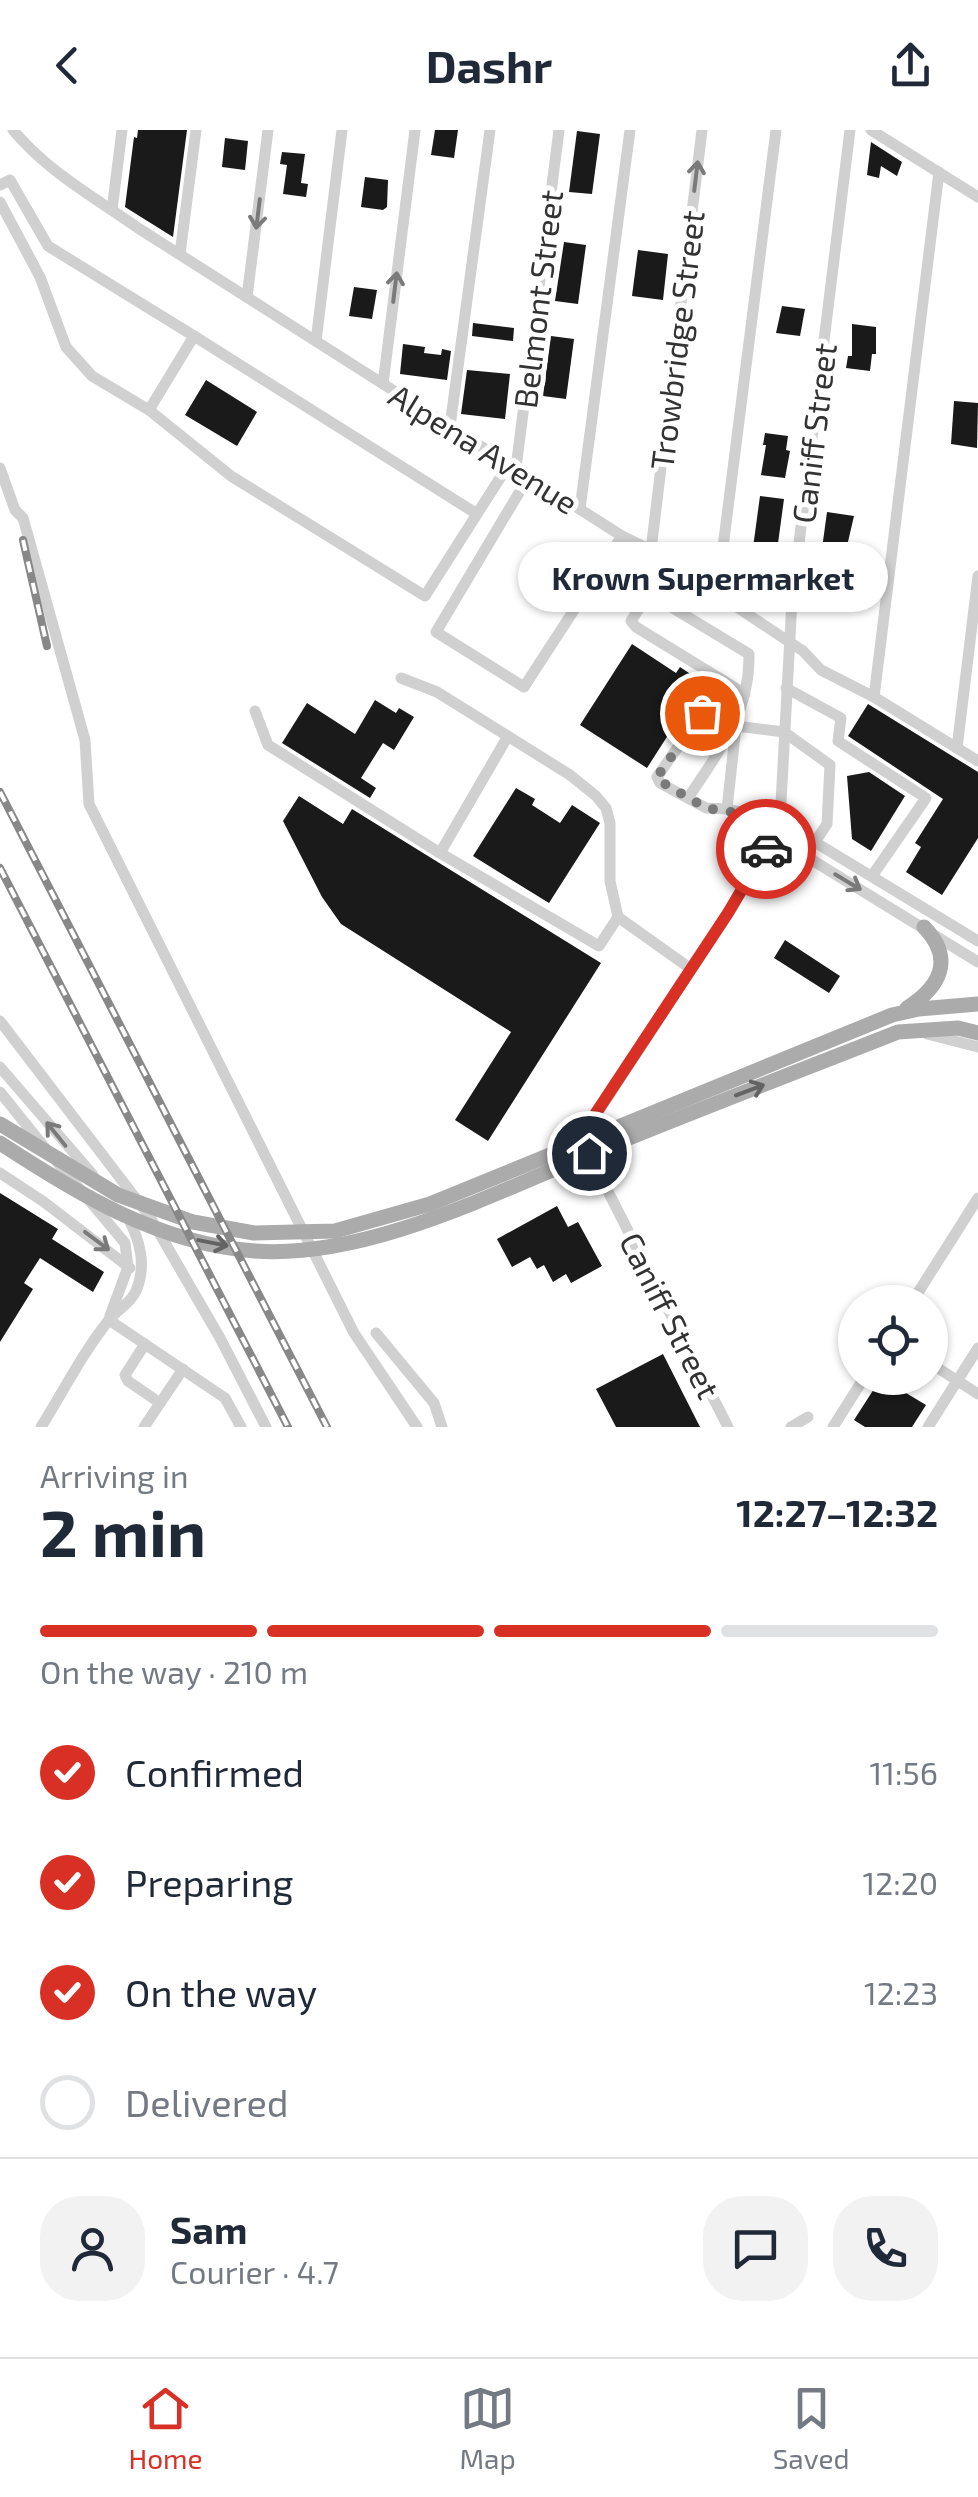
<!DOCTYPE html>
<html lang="en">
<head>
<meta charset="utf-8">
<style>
	:root { --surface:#fff; --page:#f2f2f3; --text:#1f2937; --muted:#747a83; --line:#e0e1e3; --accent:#d93025 }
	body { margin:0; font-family:"Exo 2",sans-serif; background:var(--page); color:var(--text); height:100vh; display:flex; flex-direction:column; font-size:38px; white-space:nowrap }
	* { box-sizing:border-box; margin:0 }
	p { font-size:32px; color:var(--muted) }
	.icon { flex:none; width:55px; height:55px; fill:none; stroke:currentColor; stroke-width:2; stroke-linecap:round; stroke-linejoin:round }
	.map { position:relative; height:1297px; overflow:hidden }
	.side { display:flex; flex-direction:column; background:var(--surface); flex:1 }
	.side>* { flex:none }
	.controls { position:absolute; left:838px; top:1155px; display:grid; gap:20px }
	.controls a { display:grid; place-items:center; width:110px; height:110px; border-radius:50%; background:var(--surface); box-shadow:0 2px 8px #0004; font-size:50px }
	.pin { position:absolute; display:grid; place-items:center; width:85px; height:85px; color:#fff; margin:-42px; border:5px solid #fff; border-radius:50%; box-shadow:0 2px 10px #0007 }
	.courier { position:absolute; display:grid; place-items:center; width:100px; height:100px; margin:-50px; border:8px solid #d93025; border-radius:50%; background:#fff; color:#222; box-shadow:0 2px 12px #0007 }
	.bubble { position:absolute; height:70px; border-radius:35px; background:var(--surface); box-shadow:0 2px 8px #0004; font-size:32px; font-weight:700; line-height:70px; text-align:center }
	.head em { font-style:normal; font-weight:700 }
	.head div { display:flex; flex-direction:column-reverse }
	.head { display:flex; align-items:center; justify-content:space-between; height:170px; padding:0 40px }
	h1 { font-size:65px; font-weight:700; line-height:75px }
	.bar { display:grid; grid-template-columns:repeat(4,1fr); gap:15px 10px; align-content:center; height:120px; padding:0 40px }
	.bar i { height:12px; border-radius:8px; background:var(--line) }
	.bar .selected { background:var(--accent) }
	.bar p { grid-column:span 4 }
	.line { display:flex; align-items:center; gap:25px; padding:0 40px; border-top:2px solid var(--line) }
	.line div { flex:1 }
	.round { display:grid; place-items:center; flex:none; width:105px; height:105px; border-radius:40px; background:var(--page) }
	ol { padding:0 40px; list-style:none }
	li { display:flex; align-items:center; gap:30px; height:110px }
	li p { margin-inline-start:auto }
	li .icon { padding:10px; border-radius:50%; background:var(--accent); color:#fff; stroke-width:4 }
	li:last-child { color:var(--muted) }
	li i { width:55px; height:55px; border:5px solid var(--line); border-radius:50% }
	header { display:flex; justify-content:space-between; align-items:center; height:130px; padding:0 40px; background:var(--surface); font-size:45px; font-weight:700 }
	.menu { display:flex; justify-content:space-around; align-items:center; height:140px; border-top:2px solid var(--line); background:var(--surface); font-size:28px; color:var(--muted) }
	.menu a { display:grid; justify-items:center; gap:5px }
	.menu .selected { color:var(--accent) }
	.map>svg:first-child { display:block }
</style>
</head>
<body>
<header><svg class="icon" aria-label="back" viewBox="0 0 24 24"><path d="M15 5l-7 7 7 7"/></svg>Dashr<svg class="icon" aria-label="share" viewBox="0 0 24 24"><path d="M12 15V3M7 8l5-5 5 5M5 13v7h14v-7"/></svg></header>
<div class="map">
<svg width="978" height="1297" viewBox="0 0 978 1297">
	<rect width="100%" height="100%" fill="#fff"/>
	<g fill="#1a1a1a">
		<polygon points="138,0 187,0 173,107 125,77 134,7 137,8"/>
		<polygon points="435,0 458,0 454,28 431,25"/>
		<polygon points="577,1 600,4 592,64 569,62"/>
		<polygon points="225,8 248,11 245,40 222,37"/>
		<polygon points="871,12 902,32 897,46 881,36 879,48 867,45"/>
		<polygon points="282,22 305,24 301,53 308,54 306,67 283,64 287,35 280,34"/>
		<polygon points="365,47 388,50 387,77 383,80 361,77"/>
		<polygon points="564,112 586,115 578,174 555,171"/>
		<polygon points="638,120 668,124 663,170 632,166"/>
		<polygon points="354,157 377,160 372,189 349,186"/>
		<polygon points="782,176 805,179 800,206 776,203"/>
		<polygon points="473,193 514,198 513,211 472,206"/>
		<polygon points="852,194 876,197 876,224 872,224 870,241 846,238 848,226 852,226"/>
		<polygon points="551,206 574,209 566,269 543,266"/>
		<polygon points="403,214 425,217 424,223 441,225 442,219 451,221 447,250 400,244"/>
		<polygon points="467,240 510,244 505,289 461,284"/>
		<polygon points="206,250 257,282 237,316 185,285"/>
		<polygon points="954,271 978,273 977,318 951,314"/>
		<polygon points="765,303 788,306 786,320 790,321 785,348 761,345 766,315 763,315"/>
		<polygon points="760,366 784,369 776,428 752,425"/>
		<polygon points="827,382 854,386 844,429 821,426"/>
		<polygon points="632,514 676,543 680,537 701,551 704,560 683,591 679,588 647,638 580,595"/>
		<polygon points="375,570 396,583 399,578 414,587 394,620 383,613 361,648 376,658 370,668 282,613 307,573 355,604"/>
		<polygon points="868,574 978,642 978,708 942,765 906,742 921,717 915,713 943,669 848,606"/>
		<polygon points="869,642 905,666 871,721 852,709 847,646"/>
		<polygon points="516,658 535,669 532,675 560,693 572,675 600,693 549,773 473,726"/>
		<polygon points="299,666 343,694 352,679 601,833 488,1011 455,990 511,902 341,794 322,767 283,691"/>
		<polygon points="785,810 840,846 829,863 774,828"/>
		<polygon points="0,1063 58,1099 52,1109 104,1142 93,1162 40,1128 24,1153 33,1159 0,1212"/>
		<polygon points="557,1076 568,1097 578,1092 602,1136 571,1153 566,1144 553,1152 544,1135 537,1139 530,1127 512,1137 497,1109"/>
		<polygon points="663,1224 700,1297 616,1297 596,1259"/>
		<polygon points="881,1248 926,1275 912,1297 865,1297 854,1290"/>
	</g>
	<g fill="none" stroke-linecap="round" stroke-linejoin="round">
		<g stroke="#d0d0d0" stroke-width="11">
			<path d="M 13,0 C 48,42 94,67 138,98 L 622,406 L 651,420 L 803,521 L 821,540 L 874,567 L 978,631"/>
			<polyline points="871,0 978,67"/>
			<polyline points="0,55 10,50 48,116 194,206"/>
			<polyline points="0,72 40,147 66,217 92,246 149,280"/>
			<polyline points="112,80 122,0"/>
			<polyline points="180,124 196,0"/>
			<polyline points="247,167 268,0"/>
			<polyline points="316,211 342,0"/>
			<polyline points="383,254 415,0"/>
			<polyline points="450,296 490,0"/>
			<polyline points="0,338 15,380 23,388 85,610 89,674 354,1203 417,1297"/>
			<polyline points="516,338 559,0"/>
			<polyline points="529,346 436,502 524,557 622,406"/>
			<polyline points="580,379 630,0"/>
			<polyline points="477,384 425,466 231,346 149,280 194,206 477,384 509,334"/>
			<polyline points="651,420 702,0"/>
			<polyline points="710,459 722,425 776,0"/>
			<polyline points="401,548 437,562 570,645 596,666 606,678 610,693 610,751 618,787"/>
			<polyline points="724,551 657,647 660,653 706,678 727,679"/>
			<polyline points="786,558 841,588 838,611 926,668 872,746"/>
			<polyline points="874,567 939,42"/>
			<polyline points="255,581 268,615 440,723 599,816 618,787 691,839"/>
			<polyline points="957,618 978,446"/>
			<path d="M 688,668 C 719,621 750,584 749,524 L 653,466 L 646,468 L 631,491 L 636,497 L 745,564"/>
			<polyline points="773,706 978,832"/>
			<polyline points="815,712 827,694 830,635 784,602 736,596 727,679 780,691 978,811"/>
			<polyline points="440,723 508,606"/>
			<polyline points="0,891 150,1087 220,1208 266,1297"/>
			<polyline points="927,904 978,917"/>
			<polyline points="0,937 93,1045"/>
			<polyline points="0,962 45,1018"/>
			<polyline points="57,1032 125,1113 128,1137 110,1186"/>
			<polyline points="0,1043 44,1072 130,1138"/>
			<polyline points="912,1172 978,1068"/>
			<polyline points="109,1190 225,1268 241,1297"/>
			<polyline points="376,1203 434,1273 442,1297"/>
			<polyline points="145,1214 125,1245 128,1251 160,1273"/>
			<polyline points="930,1233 978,1264"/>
			<path d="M 41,1297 C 63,1262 83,1222 109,1190 C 117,1180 131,1173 136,1161 C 147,1135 140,1110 127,1086"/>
			<polyline points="144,1297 183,1239"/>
			<polyline points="728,1297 594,1034 585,1002 728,783 780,691 792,470 850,0"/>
			<polyline points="791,1297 808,1287"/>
			<polyline points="833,1297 864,1248"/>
			<polyline points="928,1297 978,1218"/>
		</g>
		<g stroke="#ababab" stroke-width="15">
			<path d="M 907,878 C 940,857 955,829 924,797"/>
			<polyline points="0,994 118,1065 193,1092 254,1103 335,1101 430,1074 892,885 919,879 978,874"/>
			<path d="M 0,1013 C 78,1064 159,1114 255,1121 C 369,1129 498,1061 602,1019 C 700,979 799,941 898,902 L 958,898 L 978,903"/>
		</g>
		<g stroke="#888" stroke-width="8">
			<g id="rail">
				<polyline points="23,410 47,516"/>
				<polyline points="0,662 327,1297"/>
				<polyline points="0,738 288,1297"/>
			</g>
		</g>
		<use href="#rail" stroke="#fff" stroke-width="4" stroke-dasharray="11" stroke-linecap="butt"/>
	</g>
	<defs><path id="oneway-shaft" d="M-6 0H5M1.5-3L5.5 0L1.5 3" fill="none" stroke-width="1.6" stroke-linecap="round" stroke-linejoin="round" transform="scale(2.5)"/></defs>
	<g stroke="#7a7a7a">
		<use href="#oneway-shaft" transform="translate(696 46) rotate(-83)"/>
		<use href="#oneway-shaft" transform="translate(258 84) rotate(97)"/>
		<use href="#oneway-shaft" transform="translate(395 157) rotate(-83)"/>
		<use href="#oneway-shaft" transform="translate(848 752) rotate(31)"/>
		<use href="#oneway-shaft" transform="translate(56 1004) rotate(-129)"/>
		<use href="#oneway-shaft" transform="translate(97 1111) rotate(37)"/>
	</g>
	<g stroke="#636363">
		<use href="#oneway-shaft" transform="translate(750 960) rotate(-21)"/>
		<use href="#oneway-shaft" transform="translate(213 1113) rotate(11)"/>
	</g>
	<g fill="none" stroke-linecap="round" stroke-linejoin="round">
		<polyline stroke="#7a7a7a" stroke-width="10" stroke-dasharray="0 18" points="702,583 657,647 658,650 706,678 780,690 766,719"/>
		<polyline stroke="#d93025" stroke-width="12" points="589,1023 585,1002 594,986 728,783 766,719"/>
	</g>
	<g text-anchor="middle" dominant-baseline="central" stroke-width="10" stroke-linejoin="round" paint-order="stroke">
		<g font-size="32" fill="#333" stroke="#fff">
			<text transform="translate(537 169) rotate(-83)">Belmont Street</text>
			<text transform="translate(676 210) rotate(-83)">Trowbridge Street</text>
			<text transform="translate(813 303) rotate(-83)">Caniff Street</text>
			<text transform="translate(484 318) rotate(32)">Alpena Avenue</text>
			<text transform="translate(671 1185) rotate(63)">Caniff Street</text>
		</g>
	</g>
</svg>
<div class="controls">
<a><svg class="icon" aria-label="locate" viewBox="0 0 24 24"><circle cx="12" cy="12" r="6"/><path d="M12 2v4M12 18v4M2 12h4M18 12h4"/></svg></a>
</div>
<div class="pin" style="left:702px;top:583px;background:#ea580c"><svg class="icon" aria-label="bag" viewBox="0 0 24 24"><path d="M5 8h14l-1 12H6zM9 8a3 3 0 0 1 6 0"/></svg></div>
<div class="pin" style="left:589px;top:1023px;background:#1f2937"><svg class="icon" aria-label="home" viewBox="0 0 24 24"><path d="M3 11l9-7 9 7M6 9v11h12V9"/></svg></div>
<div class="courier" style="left:766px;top:719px"><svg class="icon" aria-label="car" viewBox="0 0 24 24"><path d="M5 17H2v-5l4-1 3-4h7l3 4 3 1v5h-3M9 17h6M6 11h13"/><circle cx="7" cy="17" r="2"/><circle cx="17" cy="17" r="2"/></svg></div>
<div class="bubble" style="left:518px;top:412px;width:370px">Krown Supermarket</div>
</div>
<section class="side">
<div class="head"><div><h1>2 min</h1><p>Arriving in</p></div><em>12:27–12:32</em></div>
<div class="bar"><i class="selected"></i><i class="selected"></i><i class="selected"></i><i></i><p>On the way · 210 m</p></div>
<ol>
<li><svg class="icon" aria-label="check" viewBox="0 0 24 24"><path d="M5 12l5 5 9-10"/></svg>Confirmed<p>11:56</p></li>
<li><svg class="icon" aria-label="check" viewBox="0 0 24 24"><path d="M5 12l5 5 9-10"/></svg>Preparing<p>12:20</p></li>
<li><svg class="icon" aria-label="check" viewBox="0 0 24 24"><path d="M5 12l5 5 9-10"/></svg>On the way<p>12:23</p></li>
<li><i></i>Delivered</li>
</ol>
<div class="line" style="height:180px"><a class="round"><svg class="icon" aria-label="person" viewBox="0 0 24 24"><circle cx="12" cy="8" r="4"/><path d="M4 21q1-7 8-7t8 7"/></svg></a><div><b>Sam</b><p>Courier · 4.7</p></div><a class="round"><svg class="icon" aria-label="chat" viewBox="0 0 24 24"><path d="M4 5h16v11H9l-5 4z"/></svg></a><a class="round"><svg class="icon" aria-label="phone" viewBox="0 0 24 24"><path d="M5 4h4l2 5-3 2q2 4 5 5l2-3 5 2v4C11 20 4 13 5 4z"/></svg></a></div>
</section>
<nav class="menu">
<a class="selected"><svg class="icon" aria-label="home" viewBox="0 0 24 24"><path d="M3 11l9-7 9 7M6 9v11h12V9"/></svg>Home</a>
<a><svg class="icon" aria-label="map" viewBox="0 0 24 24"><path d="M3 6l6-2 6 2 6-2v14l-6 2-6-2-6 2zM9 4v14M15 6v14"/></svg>Map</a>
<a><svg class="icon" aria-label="saved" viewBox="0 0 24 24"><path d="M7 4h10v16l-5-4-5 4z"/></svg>Saved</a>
</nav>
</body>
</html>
